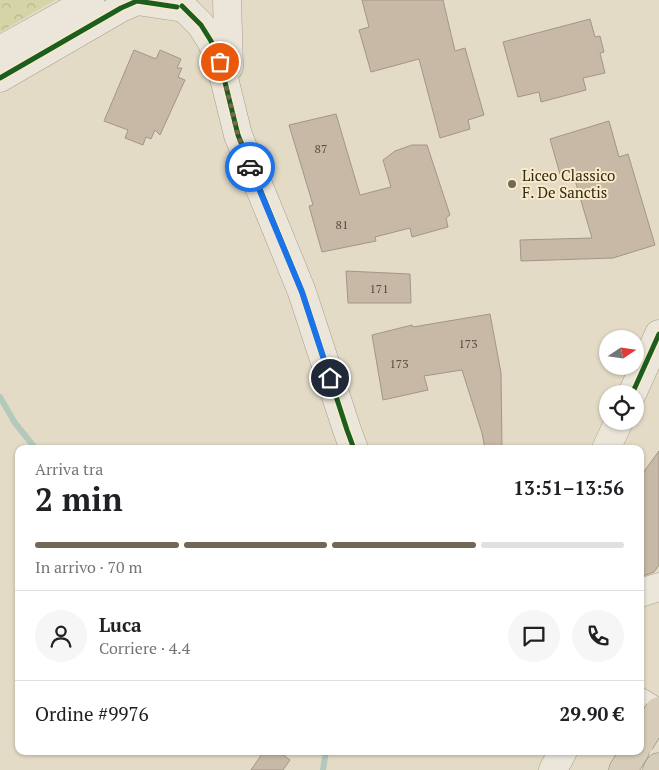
<!DOCTYPE html>
<html lang="it">
<head>
<meta charset="utf-8">
<style>
	:root { --surface:#fff; --page:#f6f6f6; --text:#202124; --muted:#757577; --line:#e0e0e0; --accent:#736756 }
	body { margin:0; font-family:"PT Serif",serif; background:var(--page); color:var(--text); height:100vh; display:flex; flex-direction:column; font-size:19px; white-space:nowrap }
	* { box-sizing:border-box; margin:0 }
	p { font-size:16px; color:var(--muted) }
	.icon { flex:none; width:28px; height:28px; fill:none; stroke:currentColor; stroke-width:2; stroke-linecap:round; stroke-linejoin:round }
	.map { position:relative; flex:1; overflow:hidden }
	.drawer { position:absolute; left:15px; top:445px; width:629px; height:310px; display:flex; flex-direction:column; background:var(--surface); border-radius:10px; box-shadow:0 1px 4px #0004 }
	.drawer>* { flex:none }
	.needle { width:32px; rotate:77deg }
	.buttons { position:absolute; left:599px; top:330px; display:grid; gap:10px }
	.buttons a { display:grid; place-items:center; width:45px; height:45px; border-radius:50%; background:var(--surface); box-shadow:0 1px 4px #0004; font-size:25px }
	.pin { position:absolute; display:grid; place-items:center; width:42px; height:42px; color:#fff; margin:-21px; border:2px solid #fff; border-radius:50%; box-shadow:0 1px 5px #0007 }
	.courier { position:absolute; display:grid; place-items:center; width:50px; height:50px; margin:-25px; border:4px solid #1a73e8; border-radius:50%; background:#fff; color:#222; box-shadow:0 1px 6px #0007 }
	.summary em { font-style:normal; font-weight:600 }
	.summary div { display:flex; flex-direction:column-reverse }
	.summary { display:flex; align-items:center; justify-content:space-between; height:85px; padding:0 20px }
	h1 { font-size:32px; font-weight:600; line-height:38px }
	.bar { display:grid; grid-template-columns:repeat(4,1fr); gap:8px 5px; align-content:center; height:60px; padding:0 20px }
	.bar i { height:6px; border-radius:4px; background:var(--line) }
	.bar .active { background:var(--accent) }
	.bar p { grid-column:span 4 }
	.line { display:flex; align-items:center; gap:12px; padding:0 20px; border-top:1px solid var(--line) }
	.line div { flex:1 }
	.round { display:grid; place-items:center; flex:none; width:52px; height:52px; border-radius:26px; background:var(--page) }
	.map>svg:first-child { display:block }
</style>
</head>
<body>
<div class="map">
<svg width="659" height="770" viewBox="0 0 659 770">
	<defs>
		<pattern id="park-crowns" width="20" height="18" patternUnits="userSpaceOnUse" patternTransform="scale(1.25)"><rect width="20" height="18" fill="#d4d4a7"/><path d="M2 6a3 3 0 1 1 6 0M12 15a3 3 0 1 1 6 0" fill="none" stroke="#b7b68f"/></pattern>
	</defs>
	<rect width="100%" height="100%" fill="#e4dbc6"/>
	<polygon fill="url(#park-crowns)" points="0,0 55,0 0,32"/>
	<g fill="none" stroke-linecap="round" stroke-linejoin="round">
		<g stroke="#b3c9bc" stroke-width="6">
			<polyline points="0,397 15,423 36,449"/>
			<polyline points="323,770 326,751"/>
		</g>
	</g>
	<g fill="#c8b8a6" stroke="#a39686">
		<polygon points="362,0 443,0 455,51 465,48 484,115 468,120 470,129 440,138 419,59 371,72 359,30 369,27"/>
		<polygon points="590,19 595,37 600,36 604,52 600,53 605,73 583,78 586,90 541,102 539,92 518,97 503,42"/>
		<polygon points="134,50 156,59 160,50 181,59 177,68 182,68 178,77 185,80 160,135 155,130 151,139 146,137 143,145 125,138 128,130 104,121"/>
		<polygon points="336,114 360,195 391,187 383,160 395,151 412,145 427,145 450,215 446,218 448,227 412,237 410,228 375,237 376,241 322,252 309,206 313,205 289,125"/>
		<polygon points="609,121 619,157 628,154 655,245 613,258 521,261 520,240 592,238 572,170 560,174 550,139"/>
		<polygon points="346,271 410,274 411,303 348,303"/>
		<polygon points="490,314 501,373 502,449 485,449 482,433 462,370 424,376 428,390 383,400 372,335 412,325 413,327"/>
		<polygon points="659,451 659,565 654,572 640,577 640,477"/>
		<polygon points="264,751 278,751 290,760 283,770 251,770"/>
	</g>
	<g fill="none" stroke-linecap="round" stroke-linejoin="round">
		<g stroke="#a89f90" stroke-width="29">
			<g id="minor">
				<polyline points="227,0 229,67"/>
				<polyline points="182,6 201,25 211,41 220,62 238,135 302,292 347,430 354,449"/>
				<polyline points="0,50 90,0"/>
				<polyline points="0,78 121,8 137,1 177,7"/>
				<polyline points="632,394 659,334"/>
				<polyline points="606,449 619,421"/>
				<polyline points="640,593 659,587"/>
				<polyline points="640,702 659,714"/>
				<polyline points="553,770 563,751"/>
			</g>
		</g>
		<g stroke="#8d8577" stroke-width="29">
			<g id="highway">
				<polyline points="623,770 635,751"/>
				<polyline points="657,770 659,767"/>
			</g>
		</g>
		<use href="#minor" stroke="#ebe6d9" stroke-width="28"/>
		<use href="#highway" stroke="#d7ccb7" stroke-width="28"/>
		<g stroke="#8d8577" stroke-width="29" stroke-linecap="butt">
			<polyline id="highway-bridge" points="640,742 659,711"/>
		</g>
		<use href="#highway-bridge" stroke="#d7ccb7" stroke-width="28"/>
		<g stroke="#f8ebc9" stroke-width="8">
			<g id="cycleway">
				<polyline points="182,6 201,25 211,41 220,62 238,135 302,292 347,430 354,449"/>
				<polyline points="0,78 121,8 137,1 177,7"/>
				<polyline points="632,394 659,334"/>
			</g>
		</g>
		<use href="#cycleway" stroke="#1b5e20" stroke-width="5"/>
	</g>
	<g fill="none" stroke-linecap="round" stroke-linejoin="round">
		<polyline stroke="#736756" stroke-width="5" stroke-dasharray="0 9" points="220,62 238,135 250,167"/>
		<polyline stroke="#1a73e8" stroke-width="6" points="250,167 302,292 330,378"/>
	</g>
	<circle fill="#736756" stroke="#f8ebc9" stroke-width="2" cx="512" cy="184" r="5"/>
	<g text-anchor="middle" dominant-baseline="central" stroke-width="4" stroke-linejoin="round" paint-order="stroke">
		<g font-size="12" fill="#5a4c3c">
			<text x="321" y="148">87</text>
			<text x="342" y="224">81</text>
			<text x="379" y="288">171</text>
			<text x="468" y="343">173</text>
			<text x="399" y="363">173</text>
		</g>
		<g font-size="15" fill="#362819" stroke="#f8ebc9" text-anchor="start">
			<text x="522" y="175">Liceo Classico<tspan x="522" dy="17">F. De Sanctis</tspan></text>
		</g>
	</g>
</svg>
<div class="buttons">
<a><svg class="needle" viewBox="-14 -14 28 28"><path d="M0-13l5 13h-10z" fill="#e53935"/><path d="M0 13l5-13h-10z" fill="#757577"/></svg></a>
<a><svg class="icon" aria-label="locate" viewBox="0 0 24 24"><circle cx="12" cy="12" r="6"/><path d="M12 2v4M12 18v4M2 12h4M18 12h4"/></svg></a>
</div>
<div class="pin" style="left:220px;top:62px;background:#ea580c"><svg class="icon" aria-label="bag" viewBox="0 0 24 24"><path d="M5 8h14l-1 12H6zM9 8a3 3 0 0 1 6 0"/></svg></div>
<div class="pin" style="left:330px;top:378px;background:#1f2937"><svg class="icon" aria-label="home" viewBox="0 0 24 24"><path d="M3 11l9-7 9 7M6 9v11h12V9"/></svg></div>
<div class="courier" style="left:250px;top:167px"><svg class="icon" aria-label="car" viewBox="0 0 24 24"><path d="M5 17H2v-5l4-1 3-4h7l3 4 3 1v5h-3M9 17h6M6 11h13"/><circle cx="7" cy="17" r="2"/><circle cx="17" cy="17" r="2"/></svg></div>
<section class="drawer">
<div class="summary"><div><h1>2 min</h1><p>Arriva tra</p></div><em>13:51–13:56</em></div>
<div class="bar"><i class="active"></i><i class="active"></i><i class="active"></i><i></i><p>In arrivo · 70 m</p></div>
<div class="line" style="height:90px"><a class="round"><svg class="icon" aria-label="person" viewBox="0 0 24 24"><circle cx="12" cy="8" r="4"/><path d="M4 21q1-7 8-7t8 7"/></svg></a><div><b>Luca</b><p>Corriere · 4.4</p></div><a class="round"><svg class="icon" aria-label="chat" viewBox="0 0 24 24"><path d="M4 5h16v11H9l-5 4z"/></svg></a><a class="round"><svg class="icon" aria-label="phone" viewBox="0 0 24 24"><path d="M5 4h4l2 5-3 2q2 4 5 5l2-3 5 2v4C11 20 4 13 5 4z"/></svg></a></div>
<div class="line" style="height:65px"><div>Ordine #9976</div><b>29.90 €</b></div>
</section>
</div>
</body>
</html>
